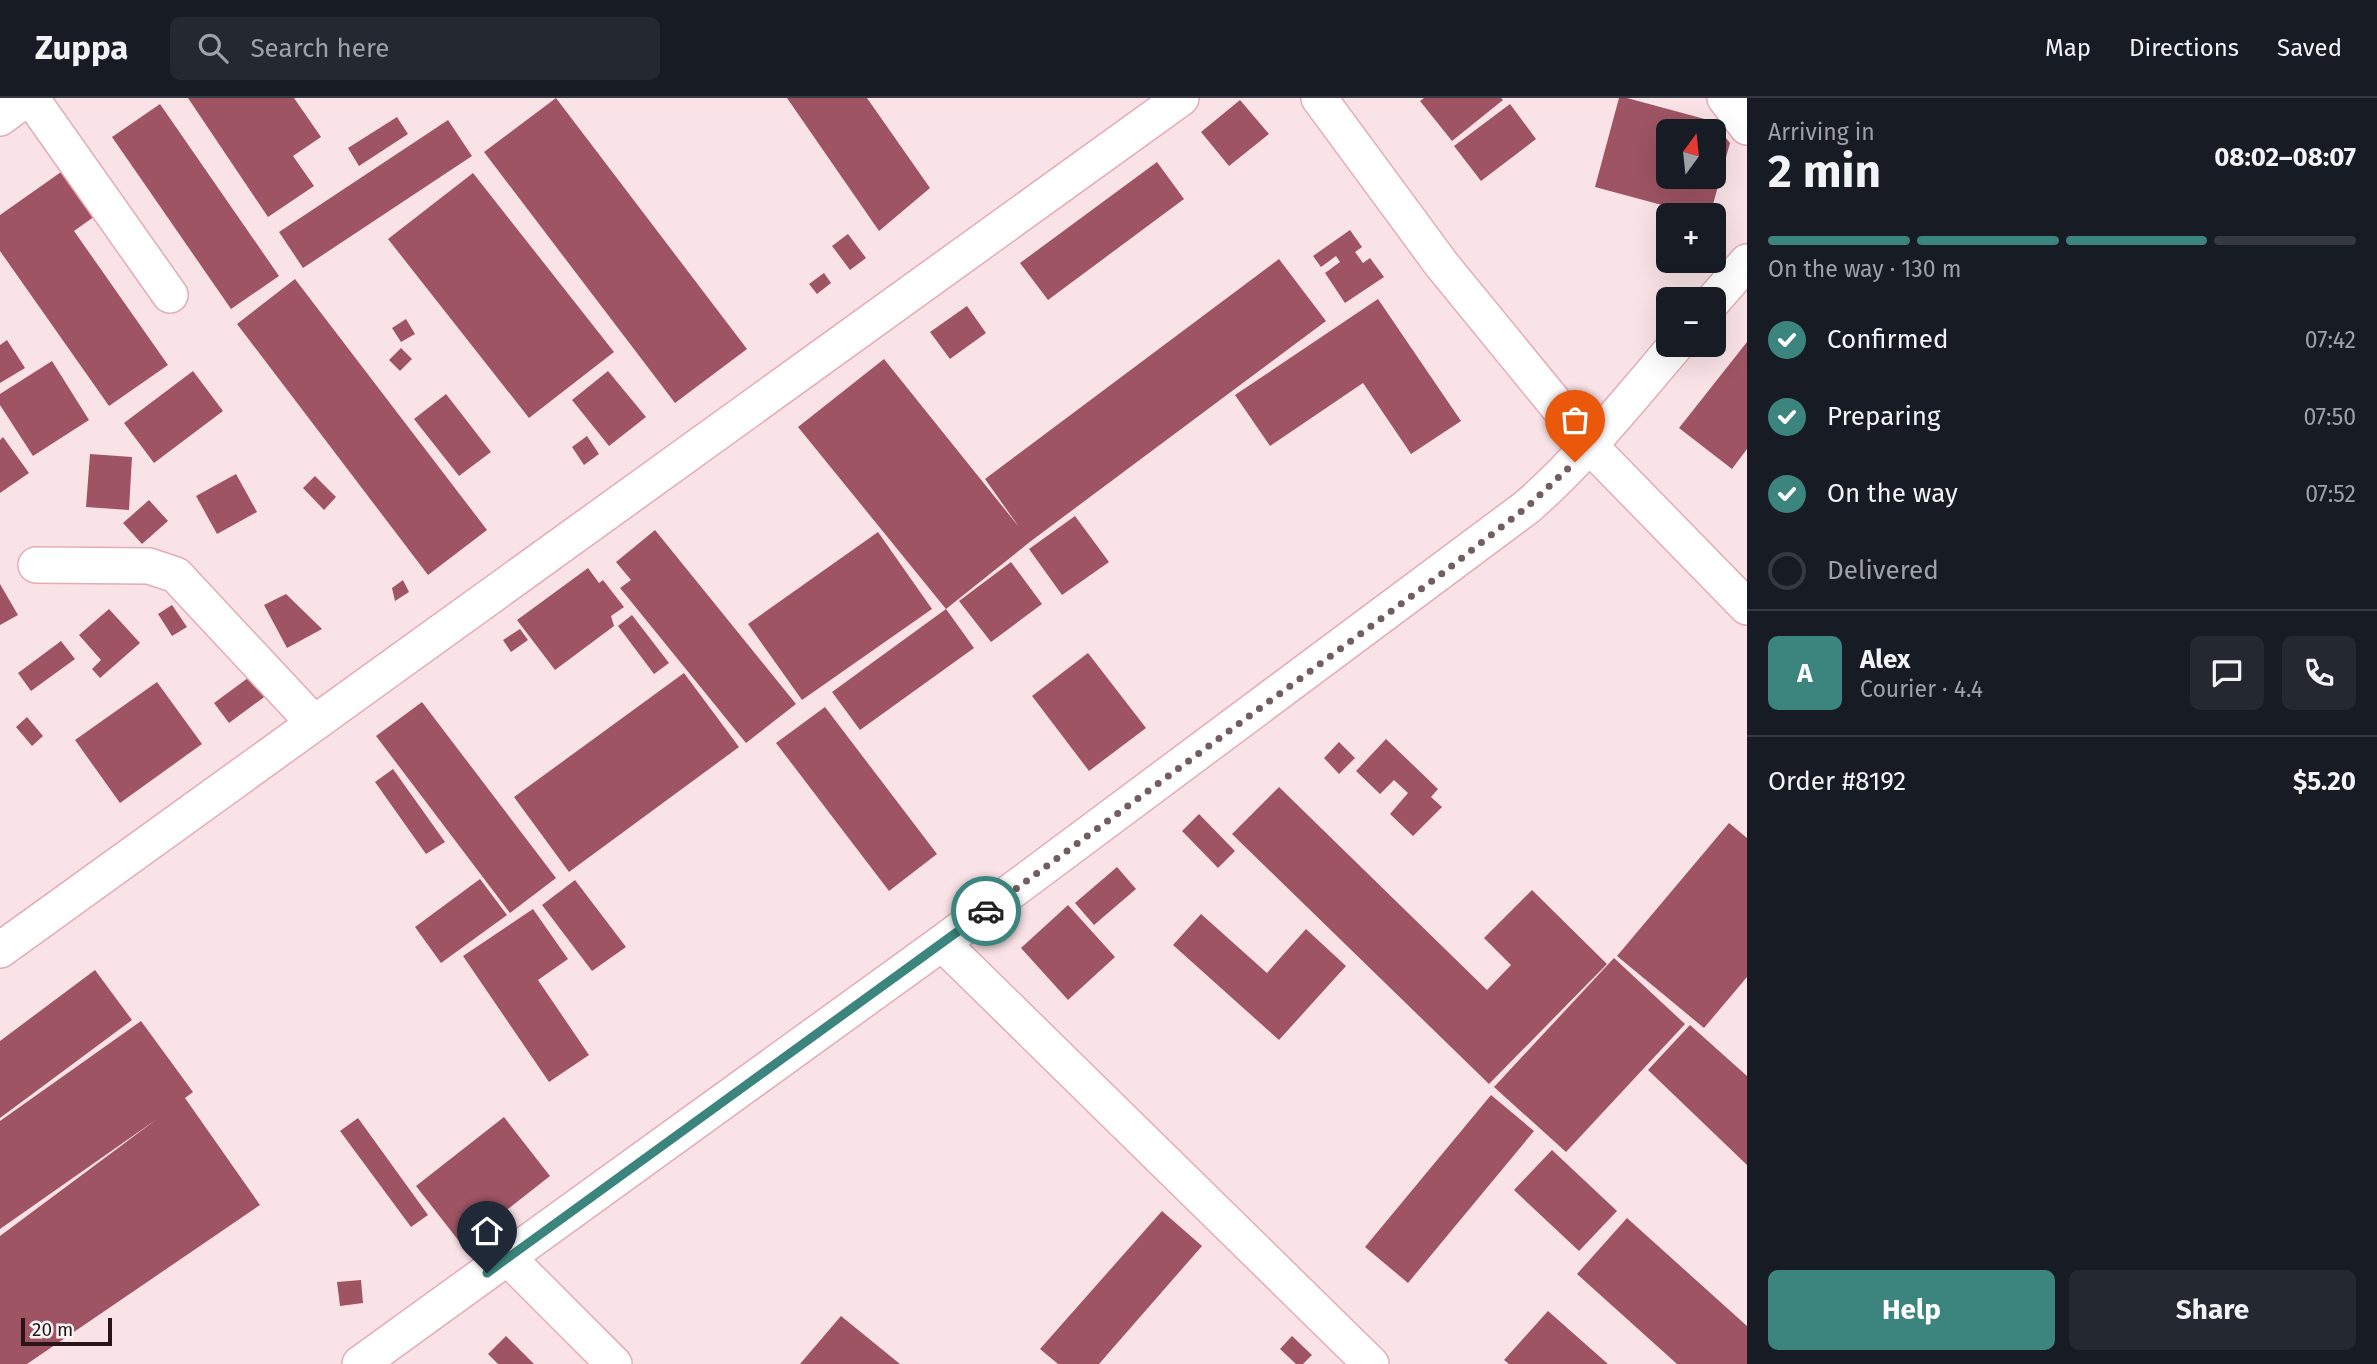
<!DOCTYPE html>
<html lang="en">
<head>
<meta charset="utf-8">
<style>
	:root { --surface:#171b24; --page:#242831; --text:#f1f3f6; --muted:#9ea1a6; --line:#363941; --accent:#3c847e }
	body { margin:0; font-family:"Fira Sans",sans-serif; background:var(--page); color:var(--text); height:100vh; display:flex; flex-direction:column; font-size:26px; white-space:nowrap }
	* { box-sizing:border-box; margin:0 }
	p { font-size:23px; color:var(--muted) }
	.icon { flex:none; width:38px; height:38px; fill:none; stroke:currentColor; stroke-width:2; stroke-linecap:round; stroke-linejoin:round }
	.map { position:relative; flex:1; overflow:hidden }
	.side { display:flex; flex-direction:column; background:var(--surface); width:630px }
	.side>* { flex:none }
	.needle { width:46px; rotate:15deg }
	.buttons { position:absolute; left:1656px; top:21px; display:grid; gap:14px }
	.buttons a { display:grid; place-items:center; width:70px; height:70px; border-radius:10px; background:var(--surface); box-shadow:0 7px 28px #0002; font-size:35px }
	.scale { position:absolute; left:21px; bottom:18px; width:91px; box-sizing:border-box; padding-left:7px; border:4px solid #291518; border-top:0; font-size:19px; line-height:24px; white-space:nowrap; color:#291518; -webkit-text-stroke:5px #f6f6f6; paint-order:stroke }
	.pin { position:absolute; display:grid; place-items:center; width:60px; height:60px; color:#fff; margin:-72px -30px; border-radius:50% 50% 50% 0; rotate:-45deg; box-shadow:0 0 7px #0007 }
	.pin .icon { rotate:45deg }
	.courier { position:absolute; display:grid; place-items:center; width:70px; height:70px; margin:-35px; border:5px solid #3c847e; border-radius:50%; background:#fff; color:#222; box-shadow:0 2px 9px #0007 }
	.head em { font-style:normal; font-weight:700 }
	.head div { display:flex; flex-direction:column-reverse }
	.head { display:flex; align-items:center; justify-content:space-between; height:119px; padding:0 21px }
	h1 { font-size:46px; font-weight:700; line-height:52px }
	.bar { display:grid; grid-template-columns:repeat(4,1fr); gap:10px 7px; align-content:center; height:84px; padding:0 21px }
	.bar i { height:9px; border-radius:5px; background:var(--line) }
	.bar .current { background:var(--accent) }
	.bar p { grid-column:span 4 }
	.line { display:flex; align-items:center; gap:18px; padding:0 21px; border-top:2px solid var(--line) }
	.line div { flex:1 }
	.round { display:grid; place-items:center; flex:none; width:74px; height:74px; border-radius:10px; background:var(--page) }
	ol { padding:0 21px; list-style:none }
	li { display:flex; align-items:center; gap:21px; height:77px }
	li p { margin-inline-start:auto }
	li .icon { padding:7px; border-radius:50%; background:var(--accent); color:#fff; stroke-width:4 }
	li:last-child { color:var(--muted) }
	li i { width:38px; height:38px; border:4px solid var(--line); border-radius:50% }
	.primary-button { display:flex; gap:14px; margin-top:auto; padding:14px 21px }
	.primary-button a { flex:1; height:80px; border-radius:10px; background:var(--accent); color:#fff; font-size:28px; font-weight:700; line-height:80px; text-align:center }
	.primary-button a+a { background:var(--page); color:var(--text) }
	header { display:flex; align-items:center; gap:42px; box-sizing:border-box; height:98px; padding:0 35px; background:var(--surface); border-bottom:2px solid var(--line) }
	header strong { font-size:33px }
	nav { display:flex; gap:38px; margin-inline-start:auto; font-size:24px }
	.search { width:490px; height:63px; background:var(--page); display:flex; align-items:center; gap:18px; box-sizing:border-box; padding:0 24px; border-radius:10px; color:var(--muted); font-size:26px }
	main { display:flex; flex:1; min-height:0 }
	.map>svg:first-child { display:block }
</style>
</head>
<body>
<header>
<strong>Zuppa</strong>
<div class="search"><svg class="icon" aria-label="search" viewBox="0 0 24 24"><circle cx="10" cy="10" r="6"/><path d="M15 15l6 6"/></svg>Search here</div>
<nav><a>Map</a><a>Directions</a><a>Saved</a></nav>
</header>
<main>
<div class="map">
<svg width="1747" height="1266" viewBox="0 0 1747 1266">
	<rect width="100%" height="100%" fill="#fae3e6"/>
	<g fill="#9e5463" fill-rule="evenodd">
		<polygon points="188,0 294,0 321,39 293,58 314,88 268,119"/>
		<polygon points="556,0 747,251 675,305 484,54"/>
		<polygon points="787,0 867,0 930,90 879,133"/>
		<polygon points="1424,0 1501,0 1503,2 1452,43 1420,3"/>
		<path d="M 1619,0 L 1627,0 L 1712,23 L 1730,45 L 1710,117 L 1699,117 L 1595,89 ZM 1668,33 L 1713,33 L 1713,79 L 1668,79 Z"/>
		<polygon points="1240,2 1269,36 1229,68 1201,34"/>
		<polygon points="160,6 279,178 231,211 112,39"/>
		<polygon points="1510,6 1536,41 1481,83 1454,48"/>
		<polygon points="397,19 408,36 359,68 348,50"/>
		<polygon points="448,22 472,58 303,170 279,134"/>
		<polygon points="1157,64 1184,101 1048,202 1020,165"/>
		<polygon points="71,67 102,113 74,133 168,267 109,308 0,153 0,117"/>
		<polygon points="473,75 614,254 529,320 388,141"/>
		<polygon points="1350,132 1362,149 1355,154 1363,165 1370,160 1384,179 1345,205 1325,175 1340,164 1336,158 1321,169 1313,158"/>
		<polygon points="848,136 866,160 850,172 832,148"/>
		<polygon points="1279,161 1326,223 1031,443 946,511 798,329 884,261 1019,429 985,381"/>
		<polygon points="824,175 831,185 817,196 809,186"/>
		<polygon points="295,181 487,432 428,477 237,226"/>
		<polygon points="1378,201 1461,323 1411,356 1363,285 1270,348 1235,297"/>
		<polygon points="967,208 986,235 950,261 930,234"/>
		<polygon points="406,221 415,236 401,244 392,230"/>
		<polygon points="7,242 25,270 0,285 0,247"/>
		<polygon points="1747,244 1747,351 1732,371 1679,330"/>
		<polygon points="401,250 412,261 400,273 389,262"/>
		<polygon points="52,263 89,322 33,358 0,307 0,296"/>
		<polygon points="193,273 223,313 154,365 124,325"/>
		<polygon points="608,273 646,319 609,348 572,302"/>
		<polygon points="446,296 491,354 459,378 414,321"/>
		<polygon points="587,338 599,356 584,367 572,349"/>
		<polygon points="3,339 29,375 0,395 0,342"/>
		<polygon points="90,356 132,359 129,412 86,409"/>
		<polygon points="236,376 257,414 217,436 196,398"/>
		<polygon points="315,378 336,399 324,412 303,390"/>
		<polygon points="149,402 168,423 142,446 123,425"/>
		<polygon points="1075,418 1109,464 1062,497 1029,451"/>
		<polygon points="655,432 796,606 746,645 620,490 631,482 616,464"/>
		<polygon points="878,434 932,511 802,602 748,526"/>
		<polygon points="1011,464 1042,506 991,544 959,503"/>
		<polygon points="588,470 599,485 603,482 624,509 611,518 614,528 555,572 517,522"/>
		<polygon points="403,482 409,494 395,503 392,490"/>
		<polygon points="0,486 18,517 0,527"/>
		<polygon points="286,496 322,531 287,550 264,507"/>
		<polygon points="172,507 187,529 172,538 158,516"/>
		<polygon points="109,511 140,545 100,580 92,571 101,562 79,537"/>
		<polygon points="946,511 974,550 860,632 832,594"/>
		<polygon points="632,517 669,565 654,576 618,528"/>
		<polygon points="520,531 528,542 511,554 503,542"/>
		<polygon points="61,543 75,561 31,593 18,575"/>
		<polygon points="1088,555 1146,630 1089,673 1032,598"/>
		<polygon points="684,575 739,649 569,774 514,699"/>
		<polygon points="252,577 267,597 229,625 214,605"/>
		<polygon points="157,584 202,646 120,705 75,642"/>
		<polygon points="422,604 556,780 510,815 376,638"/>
		<polygon points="825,609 937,756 889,793 776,645"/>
		<polygon points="27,619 43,638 32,648 16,629"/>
		<polygon points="1386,641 1438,691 1431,699 1442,709 1413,738 1390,716 1408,695 1394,682 1380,696 1356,673"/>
		<polygon points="1339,644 1355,660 1339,676 1324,660"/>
		<polygon points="393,671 445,744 426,756 375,684"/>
		<polygon points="1279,689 1487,892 1511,867 1484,840 1532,792 1607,866 1489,986 1232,736"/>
		<polygon points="1199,716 1235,753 1218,770 1182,733"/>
		<polygon points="1729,725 1747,740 1747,879 1704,930 1617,858"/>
		<polygon points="1117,769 1136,791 1094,827 1075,805"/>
		<polygon points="480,781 507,817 441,865 415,829"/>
		<polygon points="575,782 626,849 592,873 542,807"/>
		<polygon points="1068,807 1115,859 1068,902 1021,850"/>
		<polygon points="533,811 568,861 538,882 589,957 549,984 463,858"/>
		<polygon points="1201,816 1267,875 1306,831 1346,868 1279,942 1173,847"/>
		<polygon points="1614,860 1685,926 1566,1054 1494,989"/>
		<polygon points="95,872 132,922 0,1020 0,943"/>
		<polygon points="141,923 193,994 185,1000 260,1107 27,1266 0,1266 0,1138 157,1021 0,1131 0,1023"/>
		<polygon points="1690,927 1747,978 1747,1067 1648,972"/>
		<polygon points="1491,997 1534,1033 1408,1185 1365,1149"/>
		<polygon points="504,1019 550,1078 462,1147 416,1088"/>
		<polygon points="358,1020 428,1117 411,1129 340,1033"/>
		<polygon points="1552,1052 1617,1113 1579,1153 1514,1092"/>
		<polygon points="1162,1113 1202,1148 1099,1266 1058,1266 1040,1251"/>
		<polygon points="1627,1120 1747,1228 1747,1266 1677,1266 1577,1176"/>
		<polygon points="361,1182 363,1205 340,1208 337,1184"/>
		<polygon points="1548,1213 1608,1266 1509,1266 1504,1262"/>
		<polygon points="841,1218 900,1266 800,1266"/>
		<polygon points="506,1238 534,1266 498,1266 488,1256"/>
		<polygon points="1292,1238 1312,1257 1303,1266 1296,1266 1280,1251"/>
	</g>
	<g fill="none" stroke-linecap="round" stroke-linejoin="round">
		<g stroke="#e4acb5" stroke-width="38">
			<g id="minor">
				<polyline points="31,0 170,197"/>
				<polyline points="1319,0 1442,167 1590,348 1747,509"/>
				<polyline points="1725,0 1747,29"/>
				<polyline points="0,20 27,0"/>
				<polyline points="1713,203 1747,164"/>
				<polyline points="36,467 149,468 176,477 314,625"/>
				<polyline points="942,845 1371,1266"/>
				<polyline points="0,852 1181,0"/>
				<polyline points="508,1160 614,1266"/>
				<path d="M 360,1266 L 942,845 L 1527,409 C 1583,360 1628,303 1676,247"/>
			</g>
		</g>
		<use href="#minor" stroke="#fff" stroke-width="35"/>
	</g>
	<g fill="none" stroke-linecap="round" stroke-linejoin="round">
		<polyline stroke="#725d60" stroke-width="7" stroke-dasharray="0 12.6" points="986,813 1440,477 1527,409 1575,364"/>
		<polyline stroke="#3c847e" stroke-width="9" points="487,1175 986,813"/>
	</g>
</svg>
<div class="buttons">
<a><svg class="needle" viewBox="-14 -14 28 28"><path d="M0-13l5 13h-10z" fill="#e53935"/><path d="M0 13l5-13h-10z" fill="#9ea1a6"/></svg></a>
<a>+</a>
<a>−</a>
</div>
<div class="scale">20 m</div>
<div class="pin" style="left:1575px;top:364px;background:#ea580c"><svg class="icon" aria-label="bag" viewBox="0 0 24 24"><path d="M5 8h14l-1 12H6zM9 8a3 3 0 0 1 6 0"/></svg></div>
<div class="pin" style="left:487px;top:1175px;background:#1f2937"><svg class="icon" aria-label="home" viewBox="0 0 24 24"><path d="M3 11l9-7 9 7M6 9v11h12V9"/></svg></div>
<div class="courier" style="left:986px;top:813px"><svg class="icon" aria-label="car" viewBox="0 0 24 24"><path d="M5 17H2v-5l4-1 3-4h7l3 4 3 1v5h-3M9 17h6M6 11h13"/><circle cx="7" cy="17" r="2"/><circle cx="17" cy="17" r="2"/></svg></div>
</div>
<section class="side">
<div class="head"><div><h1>2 min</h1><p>Arriving in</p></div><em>08:02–08:07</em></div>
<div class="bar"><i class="current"></i><i class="current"></i><i class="current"></i><i></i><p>On the way · 130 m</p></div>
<ol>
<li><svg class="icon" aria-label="check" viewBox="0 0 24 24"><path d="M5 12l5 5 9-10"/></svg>Confirmed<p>07:42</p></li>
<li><svg class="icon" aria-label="check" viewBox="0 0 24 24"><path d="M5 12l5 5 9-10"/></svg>Preparing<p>07:50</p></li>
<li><svg class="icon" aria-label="check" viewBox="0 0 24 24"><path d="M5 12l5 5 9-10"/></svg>On the way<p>07:52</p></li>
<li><i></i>Delivered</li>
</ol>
<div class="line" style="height:126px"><b class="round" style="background:var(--accent);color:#fff">A</b><div><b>Alex</b><p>Courier · 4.4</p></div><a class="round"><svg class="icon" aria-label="chat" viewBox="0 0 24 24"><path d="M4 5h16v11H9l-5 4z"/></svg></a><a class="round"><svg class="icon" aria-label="phone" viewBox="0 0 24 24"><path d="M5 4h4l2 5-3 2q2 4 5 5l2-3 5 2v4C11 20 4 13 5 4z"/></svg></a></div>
<div class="line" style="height:91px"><div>Order #8192</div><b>$5.20</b></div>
<div class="primary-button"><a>Help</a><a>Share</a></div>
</section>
</main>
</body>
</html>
